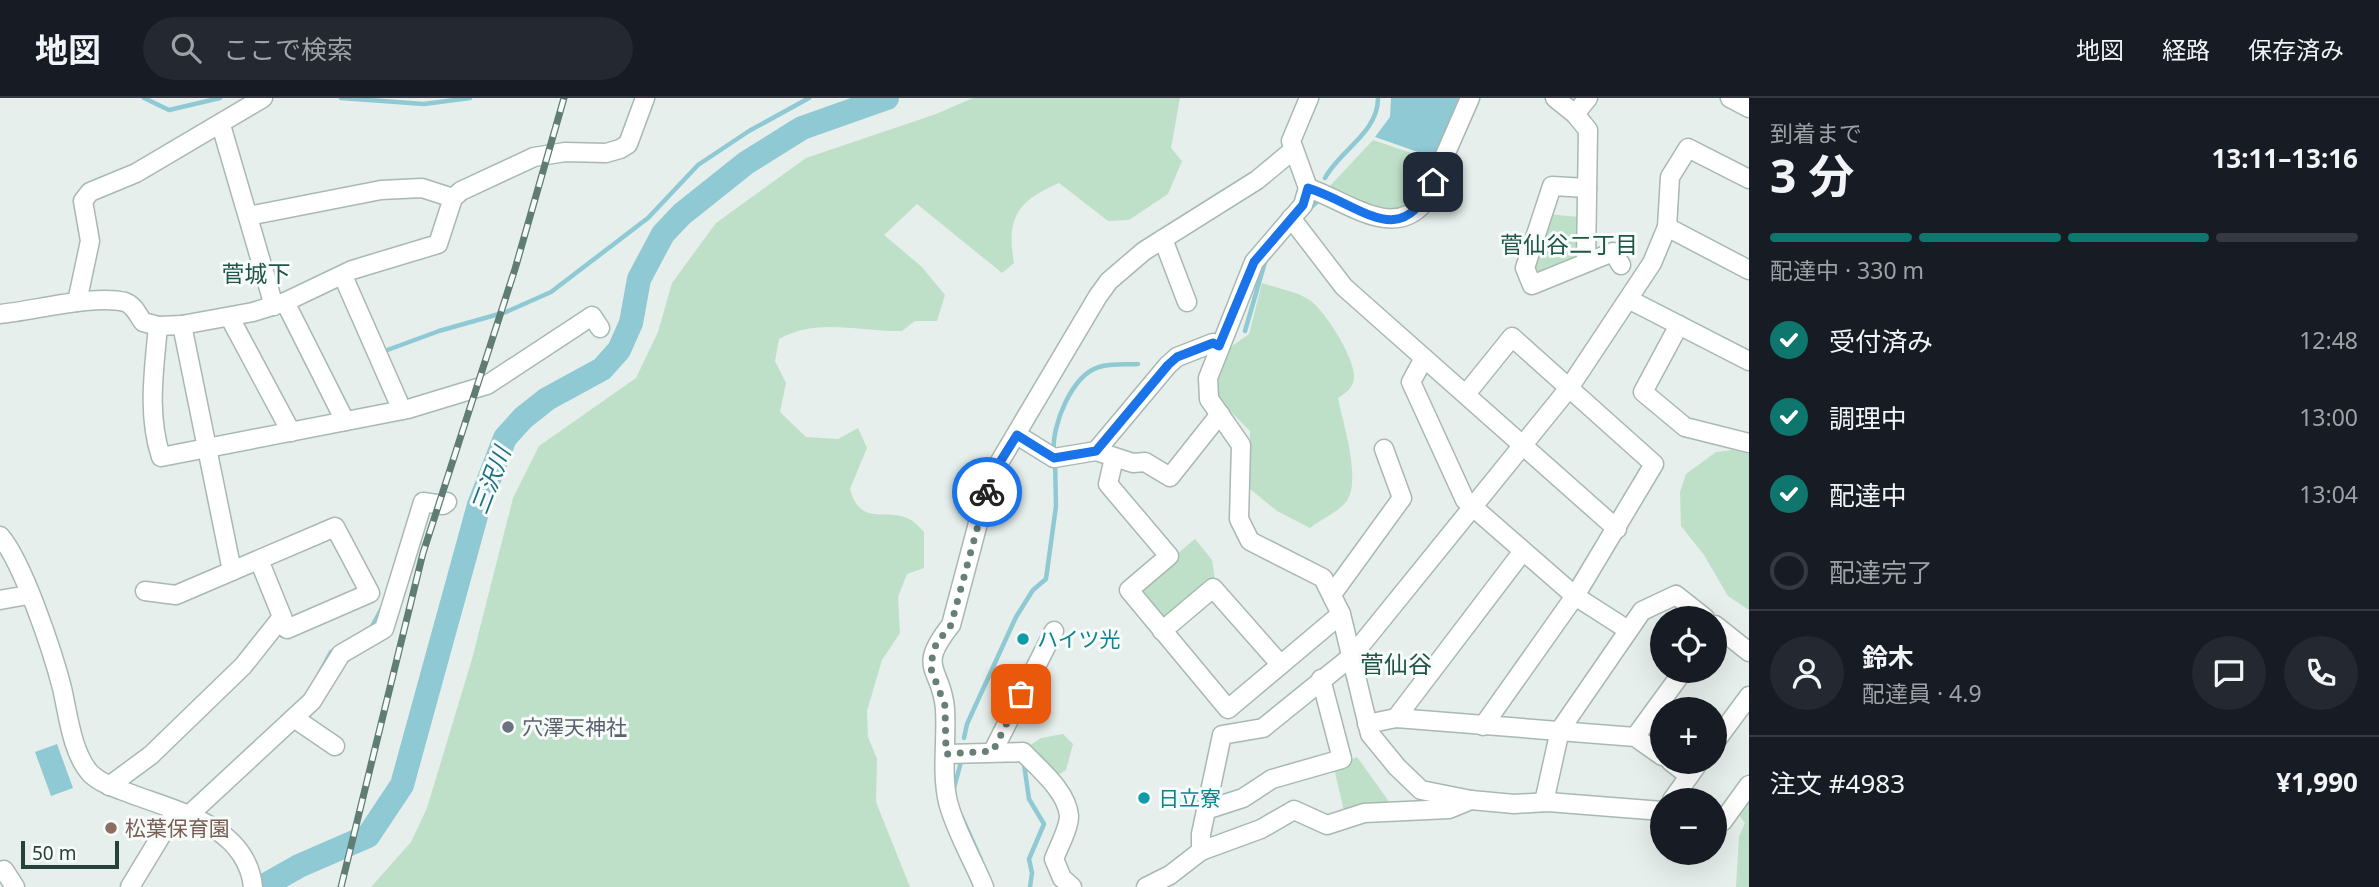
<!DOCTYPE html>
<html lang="ja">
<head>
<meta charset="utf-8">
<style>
	:root { --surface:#171b24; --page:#242831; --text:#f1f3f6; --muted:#9ea1a6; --line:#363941; --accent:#0f766e }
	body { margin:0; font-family:"Noto Sans","Noto Sans JP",sans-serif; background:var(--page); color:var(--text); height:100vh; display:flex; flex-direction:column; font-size:26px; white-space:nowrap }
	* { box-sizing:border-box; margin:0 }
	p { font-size:23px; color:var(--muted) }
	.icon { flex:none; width:38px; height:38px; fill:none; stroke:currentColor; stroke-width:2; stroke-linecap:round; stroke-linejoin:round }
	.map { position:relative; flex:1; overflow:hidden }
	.sheet { display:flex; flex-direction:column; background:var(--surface); width:630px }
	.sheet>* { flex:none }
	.fabs { position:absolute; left:1650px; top:508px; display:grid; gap:14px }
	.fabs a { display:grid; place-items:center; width:77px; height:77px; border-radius:50%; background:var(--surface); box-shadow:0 7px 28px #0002; font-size:35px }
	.scale { position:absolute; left:21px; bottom:18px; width:98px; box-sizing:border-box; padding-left:7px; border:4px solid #24423a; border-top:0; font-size:19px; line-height:24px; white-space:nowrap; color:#24423a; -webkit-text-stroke:5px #f7fbf9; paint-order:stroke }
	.pin { position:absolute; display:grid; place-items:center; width:60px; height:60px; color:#fff; margin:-30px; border-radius:14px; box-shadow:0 4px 10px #0006 }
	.courier { position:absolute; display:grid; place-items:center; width:70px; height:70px; margin:-35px; border:5px solid #1a73e8; border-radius:50%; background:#fff; color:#222; box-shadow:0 2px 9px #0007 }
	.summary em { font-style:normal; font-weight:700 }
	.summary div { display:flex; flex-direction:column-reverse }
	.summary { display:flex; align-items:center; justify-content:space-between; height:119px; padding:0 21px }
	h1 { font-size:46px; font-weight:700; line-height:52px }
	.bar { display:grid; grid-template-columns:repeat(4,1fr); gap:10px 7px; align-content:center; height:84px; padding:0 21px }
	.bar i { height:9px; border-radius:5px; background:var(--line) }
	.bar .current { background:var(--accent) }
	.bar p { grid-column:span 4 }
	.line { display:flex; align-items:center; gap:18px; padding:0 21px; border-top:2px solid var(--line) }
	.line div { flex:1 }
	.round { display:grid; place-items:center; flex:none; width:74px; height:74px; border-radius:37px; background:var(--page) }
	ol { padding:0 21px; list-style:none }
	li { display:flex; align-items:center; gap:21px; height:77px }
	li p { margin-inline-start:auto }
	li .icon { padding:7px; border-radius:50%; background:var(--accent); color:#fff; stroke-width:4 }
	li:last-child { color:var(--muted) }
	li i { width:38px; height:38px; border:4px solid var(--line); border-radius:50% }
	header { display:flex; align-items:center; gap:42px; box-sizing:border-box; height:98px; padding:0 35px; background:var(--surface); border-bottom:2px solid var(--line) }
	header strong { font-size:33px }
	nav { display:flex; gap:38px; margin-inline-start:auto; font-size:24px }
	.search { width:490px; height:63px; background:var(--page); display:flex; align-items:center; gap:18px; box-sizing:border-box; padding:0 24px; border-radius:38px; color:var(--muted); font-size:26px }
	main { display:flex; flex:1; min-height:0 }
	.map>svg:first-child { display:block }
</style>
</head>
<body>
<header>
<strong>地図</strong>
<div class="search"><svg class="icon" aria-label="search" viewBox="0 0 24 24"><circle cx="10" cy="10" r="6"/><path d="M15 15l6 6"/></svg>ここで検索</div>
<nav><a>地図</a><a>経路</a><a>保存済み</a></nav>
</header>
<main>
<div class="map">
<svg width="1749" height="789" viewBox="0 0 1749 789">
	<rect width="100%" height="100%" fill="#e6efeb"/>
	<g fill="#bfe0c8">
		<path d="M 973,0 L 1180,0 L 1171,50 L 1182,63 L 1168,96 L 1129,122 L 1108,123 L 1059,85 C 1017,103 1006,120 1014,165 L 1002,175 L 917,106 L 884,137 L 922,169 L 945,197 L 937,223 L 915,223 L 902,233 C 860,234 818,219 779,241 L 775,263 L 786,285 L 780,314 L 806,339 L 838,341 L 858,330 L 867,350 L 850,391 C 861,431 888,408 911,422 C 916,425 920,430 924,434 L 924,470 L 907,476 L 898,499 L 900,535 L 882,562 L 867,613 L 868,639 L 877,661 L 876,704 L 910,789 L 371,789 L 411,744 L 427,710 L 472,561 L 513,400 L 539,348 L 636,280 L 658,234 L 672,185 L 716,125 L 806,60 L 936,16 Z"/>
		<polygon points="1373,42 1435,63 1411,109 1387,116 1329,89"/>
		<path d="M 1547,116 L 1579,119 C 1578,168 1577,161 1533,178 L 1529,169 Z"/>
		<path d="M 1262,185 C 1276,190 1295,193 1308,201 C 1324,210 1356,262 1354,280 C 1353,290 1346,295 1338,300 C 1343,325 1362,384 1346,404 C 1338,414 1320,422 1310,430 L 1277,413 L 1249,390 L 1250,333 L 1214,297 L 1228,251 L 1249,236 Z"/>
		<polygon points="1732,352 1749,356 1749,512 1728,498 1704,457 1681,428 1680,394 1686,376 1716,354"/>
		<polygon points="1195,441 1212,462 1215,482 1166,523 1159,522 1138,495 1140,487"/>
		<polygon points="1063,636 1073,646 1066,672 1054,679 1029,648 1041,640"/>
		<polygon points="1357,659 1393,709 1344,713 1334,670"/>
		<polygon points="1749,699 1749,789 1736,789 1739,739 1745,725 1739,717"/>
	</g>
	<g fill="#8ec9d4">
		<polygon points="1391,0 1459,0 1435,60 1375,39 1390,19"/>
		<polygon points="57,646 73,690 51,698 35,654"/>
	</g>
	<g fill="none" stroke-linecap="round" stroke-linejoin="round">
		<g stroke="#8ec9d4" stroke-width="4.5">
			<polyline points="144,0 169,12 220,0"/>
			<polyline points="341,0 424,6 470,0"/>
			<path d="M 1325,80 C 1340,52 1378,35 1378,0"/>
			<polyline points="1309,111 1319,102"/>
			<polyline points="1245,233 1265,164"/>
			<polyline points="382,254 439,233 506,214 551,194 648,120 698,67 749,33 809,0"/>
			<path d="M 1054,354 C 1051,328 1072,277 1099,269 C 1111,265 1127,267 1138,266"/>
			<polyline points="371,530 382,510"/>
			<polyline points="319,576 331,554 346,544"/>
			<polyline points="964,640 967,626 1016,519 1033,492 1046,481 1056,408 1055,363"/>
			<polyline points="1024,666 1029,701 1044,726 1029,761 1032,775 1030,789"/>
			<polyline points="954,690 962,660"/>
			<polyline points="960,715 981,762"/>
		</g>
		<polyline stroke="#8ec9d4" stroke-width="24" points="262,789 299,768 368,738 402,687 479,407 505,340 523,320 547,301 602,271 619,252 631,225 639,181 663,136 682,116 746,65 802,30 887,0"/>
		<g stroke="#a8b8b2" stroke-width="21">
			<g id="minor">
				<polyline points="1309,0 1291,43 1308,90 1303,107 1254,164 1208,280 1209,301 1241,347 1239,421 1250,443 1323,480 1341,516 1370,636 1397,669 1421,692 1471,702 1514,706 1548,704 1662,713"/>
				<polyline points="1555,0 1575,16 1588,32 1586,164"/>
				<polyline points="1730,0 1749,10"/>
				<polyline points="1575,16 1588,0"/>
				<polyline points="221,27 274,208"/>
				<path d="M 1308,90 C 1347,103 1392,142 1424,105 L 1470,0"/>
				<polyline points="1587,90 1552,88 1525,170 1532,187 1613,154 1621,167"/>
				<polyline points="248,118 381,92 422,90 453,100"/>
				<polyline points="1291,120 1344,189 1617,431"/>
				<polyline points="1667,129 1749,172"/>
				<polyline points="1163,141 1187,204"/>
				<polyline points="343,178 402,312"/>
				<polyline points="1630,202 1749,263"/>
				<polyline points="77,204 90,143 83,103 90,94 136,75 263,0"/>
				<polyline points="285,204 345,323"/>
				<path d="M 0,216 C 33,213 95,196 125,204 C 134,207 138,217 143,224 L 158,228 L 182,227 L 253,214 L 285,204 L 352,172 L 438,146 L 453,100 L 461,93 L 534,59 L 565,54 L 606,55 L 620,51 L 628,46 L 645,0"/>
				<polyline points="230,220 291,334"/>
				<polyline points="182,227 232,473"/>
				<polyline points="1679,227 1643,294 1685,329 1749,345"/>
				<path d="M 158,228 C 154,273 147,316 161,359 L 408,311 L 487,287 L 592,218 L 600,230"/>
				<polyline points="1424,260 1411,284 1465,402 1575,498 1628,532"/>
				<polyline points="1466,296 1512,239 1654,366 1575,498 1483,628"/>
				<polyline points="1017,337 1054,360 1096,353 1133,365 1145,364 1170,379 1220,316"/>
				<polyline points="1096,353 1168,267 1177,259 1213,245 1219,248"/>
				<polyline points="1114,360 1108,386 1169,458 1129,492 1228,611 1341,516"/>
				<path d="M 0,438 C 23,464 53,555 62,590 C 68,616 72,656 91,676 C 103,687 119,691 134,697 C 181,714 247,730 253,789"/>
				<polyline points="145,493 176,497 335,429 370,495 287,531 259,462"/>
				<polyline points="1333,495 1402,400 1384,351"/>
				<polyline points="0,502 28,497"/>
				<polyline points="1715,527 1749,554"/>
				<polyline points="1162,533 1213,490 1280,566"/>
				<polyline points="294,620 335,648"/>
				<polyline points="1396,620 1523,453"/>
				<polyline points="1367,626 1396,620 1635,639 1662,658"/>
				<polyline points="1635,639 1684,572"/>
				<polyline points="1715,644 1749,598"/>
				<polyline points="993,653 1054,533"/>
				<path d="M 946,656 L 1023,654 C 1039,671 1067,693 1069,718 C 1069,730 1059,748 1054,761 L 1062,780 L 1072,789"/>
				<polyline points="1670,663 1689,678"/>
				<polyline points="109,688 151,657 243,568 282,519"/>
				<polyline points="1672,702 1700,663"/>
				<polyline points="1544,704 1560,632 1642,513 1676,497 1705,520"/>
				<polyline points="1206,712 1243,700 1272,681 1342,661 1321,581"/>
				<polyline points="189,717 312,603 341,556 384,531 423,404 443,407 447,404"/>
				<polyline points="1715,723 1723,723 1749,687"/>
				<polyline points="1201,753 1261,731 1294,712 1327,727 1364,715 1449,711 1471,702"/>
				<polyline points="0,774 4,772 15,789"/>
				<polyline points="130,789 176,713"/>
				<path d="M 984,789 C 973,762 955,732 948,704 C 941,674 947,642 945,611 C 942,569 915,572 951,527 L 990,380 L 1098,198 L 1109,183 L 1144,153 L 1257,82 L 1292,53"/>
				<polyline points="1146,789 1170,777 1201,753 1201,736 1222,637 1263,630 1352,558 1569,290 1652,165 1667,129 1670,79 1688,50 1749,81"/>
			</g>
		</g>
		<use href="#minor" stroke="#fff" stroke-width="18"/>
		<g stroke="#5f7d75" stroke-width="7">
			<polyline id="rail" points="341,789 423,455 515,171 564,0"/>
		</g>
		<use href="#rail" stroke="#f7fbf9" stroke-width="4.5" stroke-dasharray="13" stroke-linecap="butt"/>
	</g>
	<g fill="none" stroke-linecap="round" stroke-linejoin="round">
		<polyline stroke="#687f78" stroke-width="7" stroke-dasharray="0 12.6" points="987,394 951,527 936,546 930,568 945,608 946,656 993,653 1021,596"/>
		<path stroke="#1a73e8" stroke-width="9" d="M 987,394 L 990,380 L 1017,337 L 1054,360 L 1096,353 L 1168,267 L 1177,259 L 1213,245 L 1219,248 L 1254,164 L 1303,107 L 1308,90 C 1362,107 1401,155 1433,84"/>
	</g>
	<g fill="#0f9aa8" stroke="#f7fbf9" stroke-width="2.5">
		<circle cx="1023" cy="541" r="7"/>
		<circle cx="1144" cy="700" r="7"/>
	</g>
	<circle fill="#6b7280" stroke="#f7fbf9" stroke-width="2.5" cx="508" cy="629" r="7"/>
	<circle fill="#8d6e63" stroke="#f7fbf9" stroke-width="2.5" cx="111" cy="730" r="7"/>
	<g text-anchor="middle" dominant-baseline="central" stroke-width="6" stroke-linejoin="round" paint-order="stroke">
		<g font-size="21" fill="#0d838f" stroke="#f7fbf9" text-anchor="start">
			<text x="1037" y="541">ハイツ光</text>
			<text x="1158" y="700">日立寮</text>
		</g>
		<g font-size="21" fill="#5b616d" stroke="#f7fbf9" text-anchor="start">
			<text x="522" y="629">穴澤天神社</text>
		</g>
		<g font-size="21" fill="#785e54" stroke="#f7fbf9" text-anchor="start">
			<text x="125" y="730">松葉保育園</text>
		</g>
		<g font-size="23" fill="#1f5548" stroke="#f7fbf9">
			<text x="1569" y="146">菅仙谷二丁目</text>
			<text x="256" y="175">菅城下</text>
		</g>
		<g font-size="23" font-style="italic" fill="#1c6f80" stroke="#f7fbf9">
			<text transform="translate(490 382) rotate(-69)">三沢川</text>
		</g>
		<g font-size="24" fill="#1f5548" stroke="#f7fbf9">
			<text x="1396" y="565">菅仙谷</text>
		</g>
	</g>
</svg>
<div class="fabs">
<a><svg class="icon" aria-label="locate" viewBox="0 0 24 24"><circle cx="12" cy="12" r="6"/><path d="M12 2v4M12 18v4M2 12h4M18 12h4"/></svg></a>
<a>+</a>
<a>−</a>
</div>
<div class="scale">50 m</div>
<div class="pin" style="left:1021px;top:596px;background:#ea580c"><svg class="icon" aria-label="bag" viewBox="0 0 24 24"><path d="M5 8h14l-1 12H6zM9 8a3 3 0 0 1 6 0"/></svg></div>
<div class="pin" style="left:1433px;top:84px;background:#1f2937"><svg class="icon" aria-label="home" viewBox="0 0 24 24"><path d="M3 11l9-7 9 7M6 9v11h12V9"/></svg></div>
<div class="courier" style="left:987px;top:394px"><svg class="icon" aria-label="bike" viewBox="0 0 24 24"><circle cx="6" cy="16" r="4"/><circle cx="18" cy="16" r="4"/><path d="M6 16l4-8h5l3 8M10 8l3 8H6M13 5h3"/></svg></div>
</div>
<section class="sheet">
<div class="summary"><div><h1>3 分</h1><p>到着まで</p></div><em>13:11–13:16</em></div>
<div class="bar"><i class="current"></i><i class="current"></i><i class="current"></i><i></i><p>配達中 · 330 m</p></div>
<ol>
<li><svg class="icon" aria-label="check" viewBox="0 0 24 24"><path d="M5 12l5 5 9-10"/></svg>受付済み<p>12:48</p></li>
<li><svg class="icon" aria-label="check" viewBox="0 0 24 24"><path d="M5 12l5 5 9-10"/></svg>調理中<p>13:00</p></li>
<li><svg class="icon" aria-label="check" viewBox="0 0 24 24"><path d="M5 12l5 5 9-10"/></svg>配達中<p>13:04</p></li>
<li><i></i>配達完了</li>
</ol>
<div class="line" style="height:126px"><a class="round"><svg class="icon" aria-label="person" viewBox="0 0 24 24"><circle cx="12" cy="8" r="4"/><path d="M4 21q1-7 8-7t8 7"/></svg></a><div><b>鈴木</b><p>配達員 · 4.9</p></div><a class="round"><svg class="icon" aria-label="chat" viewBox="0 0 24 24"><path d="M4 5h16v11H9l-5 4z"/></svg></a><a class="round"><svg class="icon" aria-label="phone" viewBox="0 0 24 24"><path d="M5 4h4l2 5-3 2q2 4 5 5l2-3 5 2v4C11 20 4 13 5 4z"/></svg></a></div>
<div class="line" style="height:91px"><div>注文 #4983</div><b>¥1,990</b></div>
</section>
</main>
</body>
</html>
